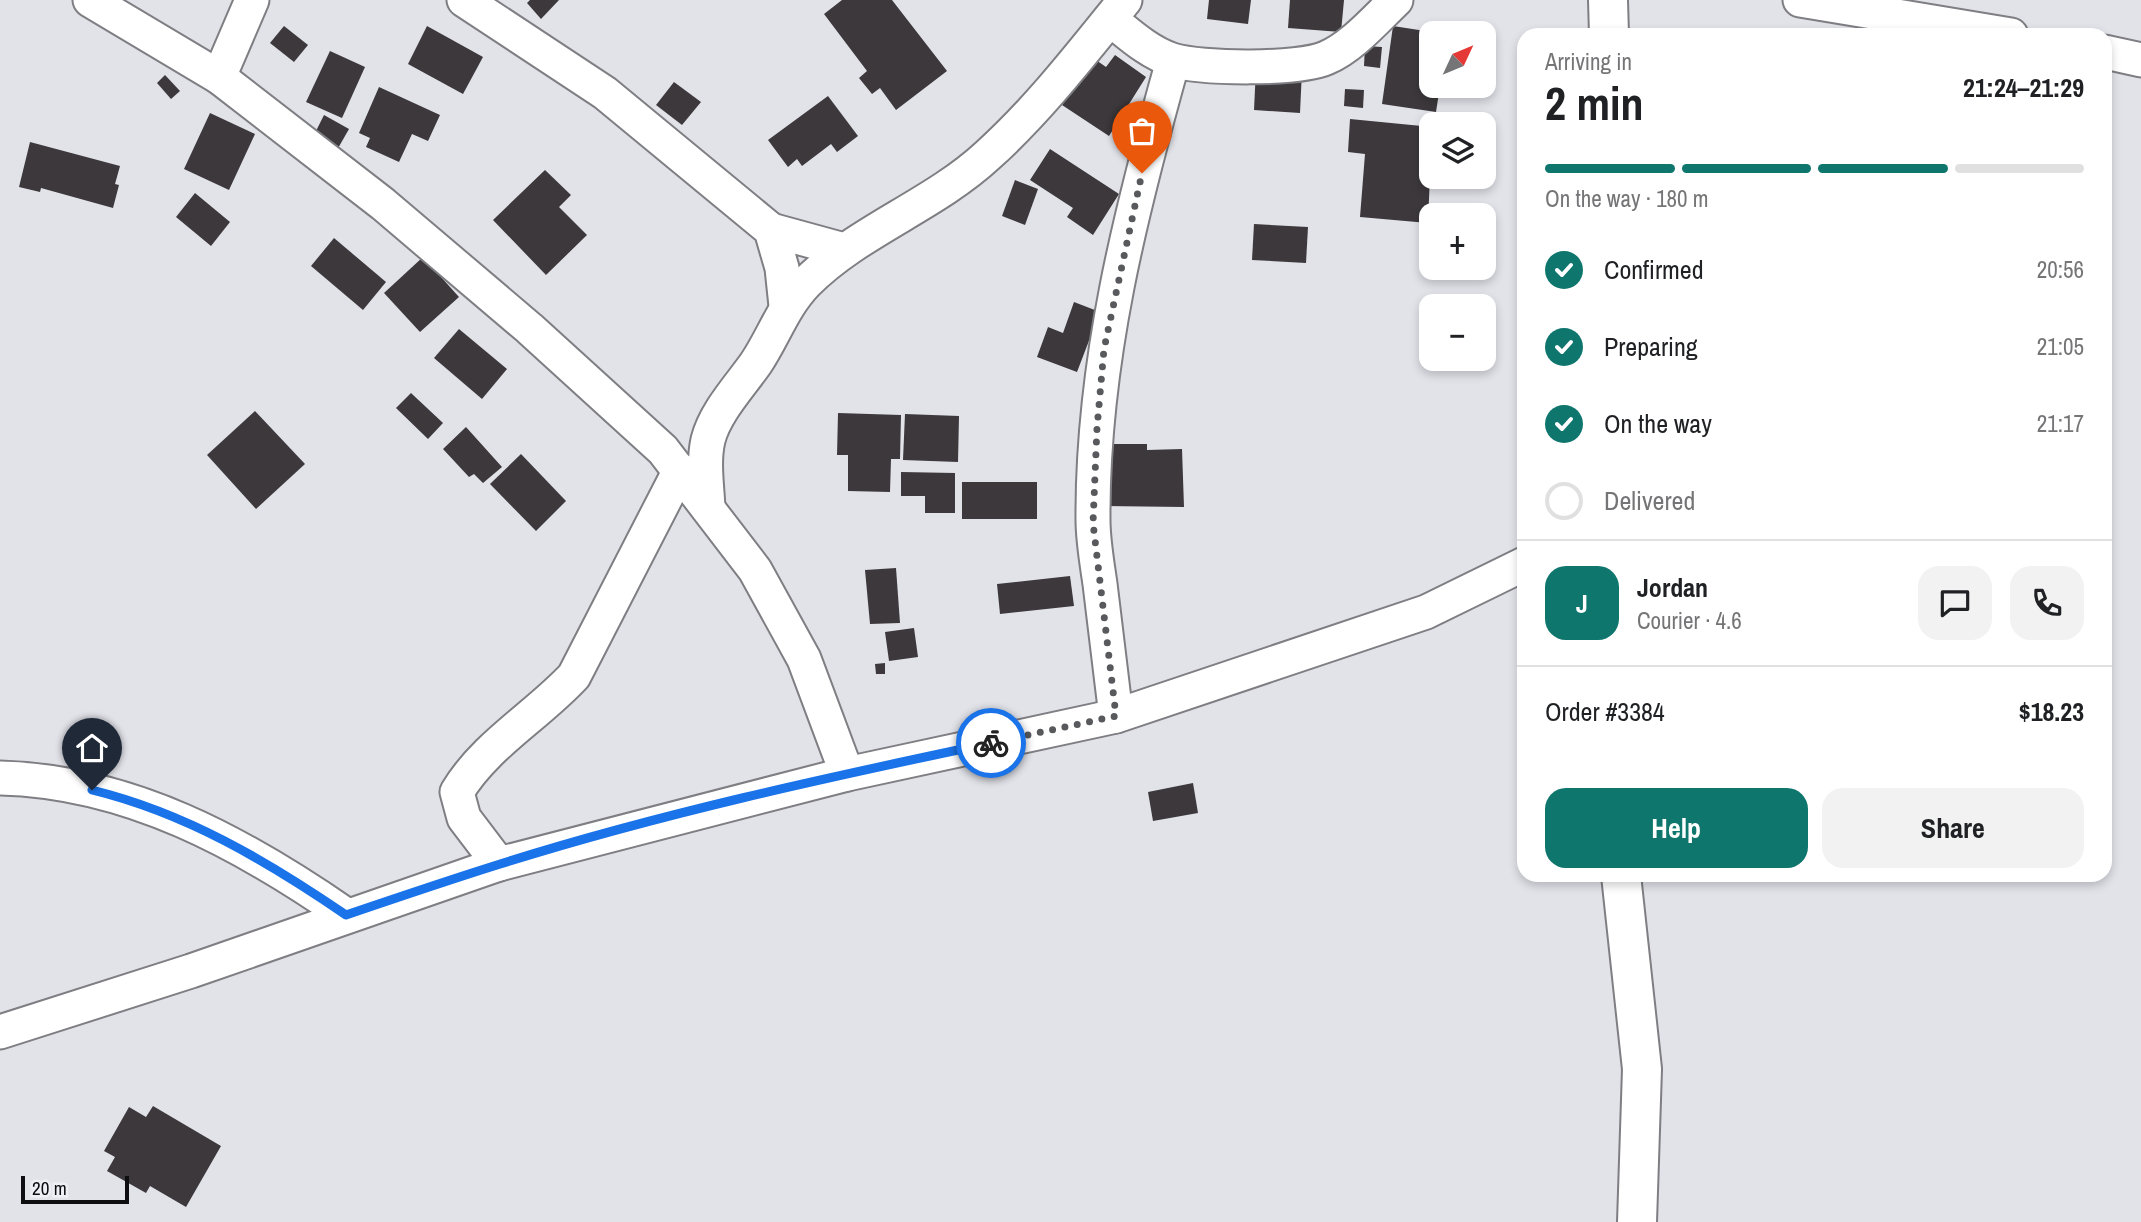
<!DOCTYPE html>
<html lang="en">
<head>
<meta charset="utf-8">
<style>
	:root { --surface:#fff; --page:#f2f2f2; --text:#202124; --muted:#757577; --line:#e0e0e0; --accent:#0f766e }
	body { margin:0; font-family:"Archivo Narrow",sans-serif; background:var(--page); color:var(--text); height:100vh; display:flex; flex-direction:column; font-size:26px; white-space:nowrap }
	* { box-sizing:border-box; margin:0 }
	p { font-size:23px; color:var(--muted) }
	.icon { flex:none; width:38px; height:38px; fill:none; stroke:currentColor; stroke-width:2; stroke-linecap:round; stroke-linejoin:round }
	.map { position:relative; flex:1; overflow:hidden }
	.sheet { position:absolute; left:1517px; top:28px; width:595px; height:854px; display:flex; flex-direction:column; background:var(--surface); border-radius:21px; box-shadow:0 4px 10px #0003 }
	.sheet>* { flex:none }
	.needle { width:46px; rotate:46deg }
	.buttons { position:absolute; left:1419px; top:21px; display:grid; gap:14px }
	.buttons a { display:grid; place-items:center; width:77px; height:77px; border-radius:14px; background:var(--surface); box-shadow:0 4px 10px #0003; font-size:35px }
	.scale { position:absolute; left:21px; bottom:18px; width:108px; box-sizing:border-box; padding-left:7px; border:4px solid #0e0e10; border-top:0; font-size:19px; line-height:24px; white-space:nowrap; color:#0e0e10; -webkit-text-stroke:5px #eff0f6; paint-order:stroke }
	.pin { position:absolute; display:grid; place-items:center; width:60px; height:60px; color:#fff; margin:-72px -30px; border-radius:50% 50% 50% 0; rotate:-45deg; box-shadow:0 0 7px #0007 }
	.pin .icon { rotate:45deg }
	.courier { position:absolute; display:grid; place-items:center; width:70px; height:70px; margin:-35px; border:5px solid #1a73e8; border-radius:50%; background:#fff; color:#222; box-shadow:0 2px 9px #0007 }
	.head em { font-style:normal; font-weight:700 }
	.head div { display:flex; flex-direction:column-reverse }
	.head { display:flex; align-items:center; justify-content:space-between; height:119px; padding:0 28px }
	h1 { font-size:46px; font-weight:700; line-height:52px }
	.bar { display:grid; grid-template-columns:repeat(4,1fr); gap:10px 7px; align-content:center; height:84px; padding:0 28px }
	.bar i { height:9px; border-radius:5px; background:var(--line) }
	.bar .selected { background:var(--accent) }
	.bar p { grid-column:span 4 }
	.line { display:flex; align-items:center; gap:18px; padding:0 28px; border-top:2px solid var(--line) }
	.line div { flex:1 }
	.round { display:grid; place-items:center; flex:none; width:74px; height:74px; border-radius:21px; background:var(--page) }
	ol { padding:0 28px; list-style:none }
	li { display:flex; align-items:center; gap:21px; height:77px }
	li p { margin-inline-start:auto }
	li .icon { padding:7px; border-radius:50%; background:var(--accent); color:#fff; stroke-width:4 }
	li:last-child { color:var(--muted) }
	li i { width:38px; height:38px; border:4px solid var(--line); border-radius:50% }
	.cta { display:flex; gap:14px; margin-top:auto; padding:14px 28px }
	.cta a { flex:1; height:80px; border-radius:21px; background:var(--accent); color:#fff; font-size:28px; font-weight:700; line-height:80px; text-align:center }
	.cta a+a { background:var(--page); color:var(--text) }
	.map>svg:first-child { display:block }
</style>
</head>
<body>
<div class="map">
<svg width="2141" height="1222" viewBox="0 0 2141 1222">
	<rect width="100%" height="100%" fill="#e2e3e9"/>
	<g fill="#3c383b">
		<polygon points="530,0 559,0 541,19 527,3"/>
		<polygon points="842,0 892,0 947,71 896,110 880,88 872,94 859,78 867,71 824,14"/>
		<polygon points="1209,0 1251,0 1248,24 1207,19"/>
		<polygon points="1290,0 1344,0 1341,32 1288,28"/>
		<polygon points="284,26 308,45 294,62 270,43"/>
		<polygon points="427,26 483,57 463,94 408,64"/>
		<polygon points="1393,26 1432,32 1432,86 1440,86 1436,112 1382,104"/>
		<polygon points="1365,46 1382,47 1380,68 1364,66"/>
		<polygon points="330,51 365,67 342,118 306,102"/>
		<polygon points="1115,55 1146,77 1109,136 1062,105 1093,58 1106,67"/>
		<polygon points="1256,68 1302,70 1300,113 1254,110"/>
		<polygon points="165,75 180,91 171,99 157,83"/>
		<polygon points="674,82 701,102 682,125 656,105"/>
		<polygon points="379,87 440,115 428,141 412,134 399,162 366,147 370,138 359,133"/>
		<polygon points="1345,89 1364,90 1363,108 1344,106"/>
		<polygon points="828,96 858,136 837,152 831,144 802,166 797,159 788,167 768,140"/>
		<polygon points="210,113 255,134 229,190 184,169"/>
		<polygon points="324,115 349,129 337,150 313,137"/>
		<polygon points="1350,119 1432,127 1428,223 1360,217 1365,154 1348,152"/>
		<polygon points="30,142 120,166 115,184 119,185 113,208 41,188 40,192 19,187"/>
		<polygon points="1050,149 1119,194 1093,235 1067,217 1073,208 1030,180"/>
		<polygon points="545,170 571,195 559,207 587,235 546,275 493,220"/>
		<polygon points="1015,180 1038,189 1025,225 1002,216"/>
		<polygon points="195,193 230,222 211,246 176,217"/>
		<polygon points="1254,224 1308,227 1306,263 1252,260"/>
		<polygon points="334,238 386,282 363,310 311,266"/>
		<polygon points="423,257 459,297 420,332 384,293"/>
		<polygon points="1074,302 1100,312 1077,372 1037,357 1048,327 1063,333"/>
		<polygon points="459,329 507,369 482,399 434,358"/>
		<polygon points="411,393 443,423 428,439 396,408"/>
		<polygon points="255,411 305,464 256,509 207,455"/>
		<polygon points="838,413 901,415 900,459 891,459 890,492 848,491 848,455 837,455"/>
		<polygon points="905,414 959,416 958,462 903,460"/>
		<polygon points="466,427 502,467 483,483 474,474 469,477 443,449"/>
		<polygon points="1101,444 1147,444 1147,450 1182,449 1184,507 1104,506"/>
		<polygon points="521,454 566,501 536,531 490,484"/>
		<polygon points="901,472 955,473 955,513 925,513 925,496 901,496"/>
		<rect x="962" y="482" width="75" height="37"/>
		<polygon points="896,568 900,623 870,624 865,570"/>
		<polygon points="1070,576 1074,606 1000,614 997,584"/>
		<polygon points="914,628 918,657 889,661 885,632"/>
		<polygon points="885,663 885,674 876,674 875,664"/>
		<polygon points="1193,783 1198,813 1153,821 1148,792"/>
		<polygon points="153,1106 221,1146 186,1207 150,1186 146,1193 107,1171 115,1157 104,1151 129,1107 146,1117"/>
	</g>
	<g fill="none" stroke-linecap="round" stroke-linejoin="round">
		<g stroke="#7e7e83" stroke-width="37">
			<g id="street">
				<polyline points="90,0 219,77 383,204 529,328 663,450 755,570 804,659 847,774"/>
				<polyline points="464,0 605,93 771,230 782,268 786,306"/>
				<polyline points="1800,0 2011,35"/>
				<path d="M 1110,19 C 1129,34 1148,52 1172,60 C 1201,69 1299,70 1326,58 C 1352,47 1376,19 1396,0"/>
				<polyline points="2105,52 2141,60"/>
				<polyline points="219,77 252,0"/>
				<polyline points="771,230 844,250"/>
				<path d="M 708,508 C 707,486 703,462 708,440 C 715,412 740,386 756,363 C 774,336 783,307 806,283 C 859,230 933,206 988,155 C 1039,109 1082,53 1125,0"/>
				<path d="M 1116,716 C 1111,672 1105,628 1100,584 C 1097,563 1093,541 1093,520 C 1092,362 1131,211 1173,61"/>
				<path d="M 0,778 C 129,781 242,843 346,915"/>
				<path d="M 499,864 L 464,818 L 457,792 C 485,745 537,716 574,676 L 680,470"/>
				<polyline points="0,1032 191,971 499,864 847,774 1116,716 1426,612 1524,564"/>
			</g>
		</g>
		<g stroke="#7e7e83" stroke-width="42">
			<g id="secondary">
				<polyline points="1608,0 1609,35"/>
				<polyline points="1621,875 1642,1069 1637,1222"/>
			</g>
		</g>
		<use href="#street" stroke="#fff" stroke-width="33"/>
		<use href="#secondary" stroke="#fff" stroke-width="38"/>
	</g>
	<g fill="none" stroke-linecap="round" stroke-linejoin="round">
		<polyline stroke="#58595c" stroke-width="7" stroke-dasharray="0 12.6" points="991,743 1116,716 1093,523 1097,428 1104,349 1142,173"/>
		<path stroke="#1a73e8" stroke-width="9" d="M 92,790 C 186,813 267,861 346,915 C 396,898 446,881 497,865 C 658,814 825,778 991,743"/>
	</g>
</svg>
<div class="buttons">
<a><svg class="needle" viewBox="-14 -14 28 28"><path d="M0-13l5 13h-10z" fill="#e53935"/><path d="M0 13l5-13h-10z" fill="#757577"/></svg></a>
<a><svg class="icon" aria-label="layers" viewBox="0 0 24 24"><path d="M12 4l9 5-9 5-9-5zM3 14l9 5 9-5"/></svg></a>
<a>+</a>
<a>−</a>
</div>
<div class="scale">20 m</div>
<div class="pin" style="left:1142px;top:173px;background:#ea580c"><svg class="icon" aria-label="bag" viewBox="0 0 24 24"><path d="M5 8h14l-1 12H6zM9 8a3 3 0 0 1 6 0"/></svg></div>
<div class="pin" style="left:92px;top:790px;background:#1f2937"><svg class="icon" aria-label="home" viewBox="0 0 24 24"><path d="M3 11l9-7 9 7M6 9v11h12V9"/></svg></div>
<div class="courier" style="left:991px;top:743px"><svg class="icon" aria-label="bike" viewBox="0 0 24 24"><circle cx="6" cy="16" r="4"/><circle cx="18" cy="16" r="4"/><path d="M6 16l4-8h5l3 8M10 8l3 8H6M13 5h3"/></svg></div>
<section class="sheet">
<div class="head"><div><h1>2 min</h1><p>Arriving in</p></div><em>21:24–21:29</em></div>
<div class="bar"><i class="selected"></i><i class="selected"></i><i class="selected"></i><i></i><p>On the way · 180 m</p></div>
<ol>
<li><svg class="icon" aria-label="check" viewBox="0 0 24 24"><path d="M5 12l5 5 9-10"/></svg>Confirmed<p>20:56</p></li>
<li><svg class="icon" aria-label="check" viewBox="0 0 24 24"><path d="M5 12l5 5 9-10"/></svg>Preparing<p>21:05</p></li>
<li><svg class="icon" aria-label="check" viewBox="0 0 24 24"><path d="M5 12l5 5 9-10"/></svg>On the way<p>21:17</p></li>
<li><i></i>Delivered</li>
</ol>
<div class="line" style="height:126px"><b class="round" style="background:var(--accent);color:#fff">J</b><div><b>Jordan</b><p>Courier · 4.6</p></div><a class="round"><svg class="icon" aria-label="chat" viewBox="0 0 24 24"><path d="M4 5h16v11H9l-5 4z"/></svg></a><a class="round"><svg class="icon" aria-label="phone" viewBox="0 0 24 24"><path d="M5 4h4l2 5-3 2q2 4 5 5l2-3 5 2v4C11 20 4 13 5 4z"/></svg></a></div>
<div class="line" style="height:91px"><div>Order #3384</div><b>$18.23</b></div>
<div class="cta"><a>Help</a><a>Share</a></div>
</section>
</div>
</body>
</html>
